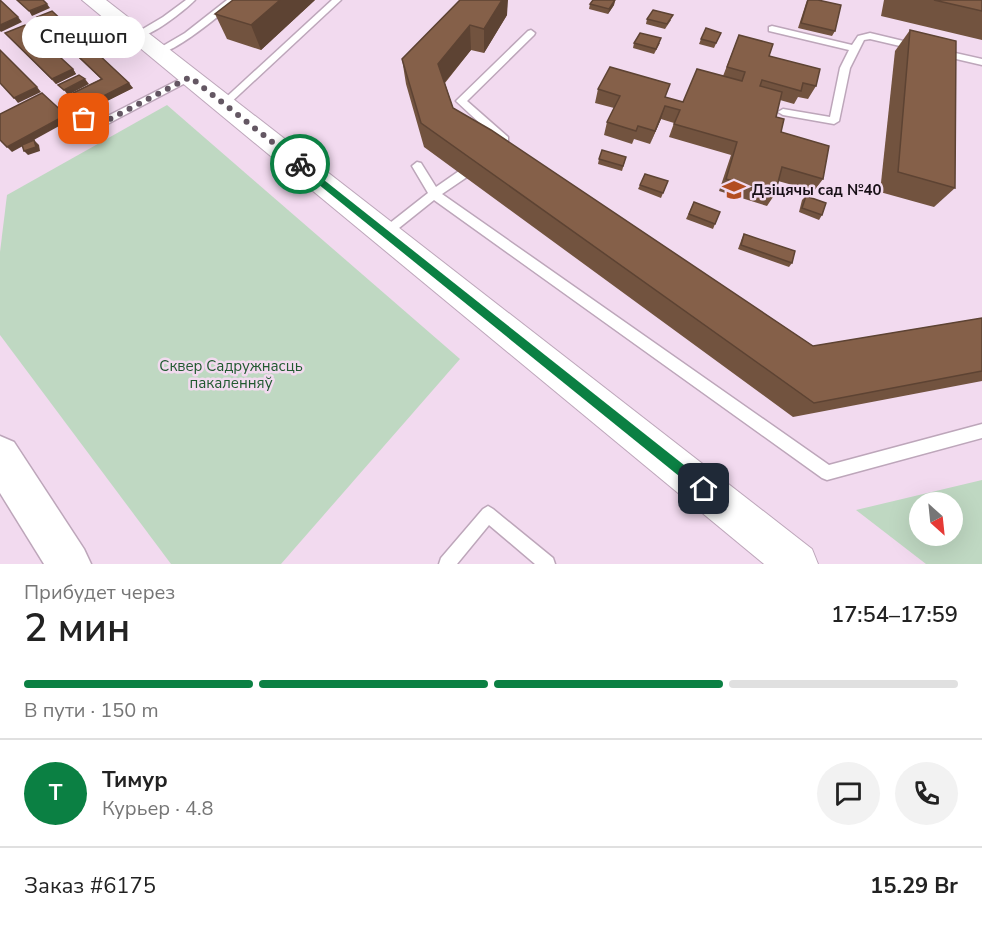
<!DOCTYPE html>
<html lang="ru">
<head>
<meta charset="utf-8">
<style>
	:root { --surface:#fff; --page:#f2f2f2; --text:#222; --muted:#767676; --line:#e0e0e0; --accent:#0b8043 }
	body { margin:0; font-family:"Nunito Sans",sans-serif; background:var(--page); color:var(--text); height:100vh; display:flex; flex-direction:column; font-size:22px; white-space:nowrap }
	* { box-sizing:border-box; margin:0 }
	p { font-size:20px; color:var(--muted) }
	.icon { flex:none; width:33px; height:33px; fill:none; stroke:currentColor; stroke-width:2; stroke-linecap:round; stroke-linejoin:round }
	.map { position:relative; height:564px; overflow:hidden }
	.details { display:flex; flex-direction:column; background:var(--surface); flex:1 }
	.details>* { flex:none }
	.needle { width:39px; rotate:153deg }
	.buttons { position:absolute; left:909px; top:492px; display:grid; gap:12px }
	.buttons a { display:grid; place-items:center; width:54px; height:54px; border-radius:50%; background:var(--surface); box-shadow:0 6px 24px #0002; font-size:30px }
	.pin { position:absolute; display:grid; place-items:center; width:51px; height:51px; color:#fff; margin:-26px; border-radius:12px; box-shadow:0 3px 9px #0006 }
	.courier { position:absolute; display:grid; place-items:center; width:60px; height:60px; margin:-30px; border:4px solid #0b8043; border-radius:50%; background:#fff; color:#222; box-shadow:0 2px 8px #0007 }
	.bubble { position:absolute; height:42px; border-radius:21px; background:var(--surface); box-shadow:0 6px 24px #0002; font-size:20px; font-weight:600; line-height:42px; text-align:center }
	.summary em { font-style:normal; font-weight:600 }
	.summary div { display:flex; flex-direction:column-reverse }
	.summary { display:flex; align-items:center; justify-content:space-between; height:102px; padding:0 24px }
	h1 { font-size:39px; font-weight:600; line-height:45px }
	.bar { display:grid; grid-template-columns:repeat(4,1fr); gap:9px 6px; align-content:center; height:72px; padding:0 24px }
	.bar i { height:8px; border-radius:4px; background:var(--line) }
	.bar .active { background:var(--accent) }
	.bar p { grid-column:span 4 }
	.line { display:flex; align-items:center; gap:15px; padding:0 24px; border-top:2px solid var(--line) }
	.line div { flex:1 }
	.round { display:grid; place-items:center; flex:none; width:63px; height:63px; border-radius:32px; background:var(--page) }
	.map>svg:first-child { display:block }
</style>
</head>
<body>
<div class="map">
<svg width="982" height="564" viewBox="0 0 982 564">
	<rect width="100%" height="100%" fill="#f2daef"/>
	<g fill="#bfd8c2" fill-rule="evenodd">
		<polygon points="167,105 460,359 281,564 171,564 0,335 0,252 7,195"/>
		<path d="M 982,480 L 982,564 L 926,564 L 856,510 ZM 920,502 L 952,502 L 952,536 L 920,536 Z"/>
	</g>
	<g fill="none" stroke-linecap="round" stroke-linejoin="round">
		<g stroke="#bda6ba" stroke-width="3">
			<g id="service">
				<path d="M 186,0 L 195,0 C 184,11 150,38 136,37 L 136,33 L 163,17 Z"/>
				<path d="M 227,0 L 236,0 C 224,13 172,55 156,54 L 156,50 L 185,33 Z"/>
				<polygon points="332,0 341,0 227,106 221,106 221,102"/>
				<polygon points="772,26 852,45 858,36 870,33 920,45 921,47 917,50 870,39 864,40 850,68 839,121 834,124 783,115 778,112 783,109 830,117 840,68 849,50 769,31 769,27"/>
				<polygon points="531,30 535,33 534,35 467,101 508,137 508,143 500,148 495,144 498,140 456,101 528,31"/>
				<polygon points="942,50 982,59 982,65 939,55 939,51"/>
				<polygon points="190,74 195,77 193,79 96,130 90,130 79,119 84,116 94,123"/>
				<polygon points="417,162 421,163 436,187 459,171 467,171 468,174 467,177 442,194 829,465 982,424 982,438 827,480 822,478 434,200 389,236 381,236 379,233 381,230 428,193 412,166"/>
				<polygon points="488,506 493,509 553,558 555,564 535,564 489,525 457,564 439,564 441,558 483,509"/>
			</g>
		</g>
		<g stroke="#bda6ba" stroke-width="2">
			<polygon id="tertiary" points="82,0 106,0 812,549 818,564 764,564"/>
		</g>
		<g stroke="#bda6ba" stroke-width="3">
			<polygon id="secondary" points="0,436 14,442 84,549 91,564 44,564 0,493"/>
		</g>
		<use href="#service" fill="#fff" fill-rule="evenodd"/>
		<use href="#tertiary" fill="#fff" fill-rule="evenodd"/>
		<use href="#secondary" fill="#fff" fill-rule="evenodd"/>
	</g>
	<g fill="#72533f">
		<polygon points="315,0 261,50 227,39 215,14"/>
		<polygon points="460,0 507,15 484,53 471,50 445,83 453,108 813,346 982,318 982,381 793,417 424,147 406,84 402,59"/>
		<polygon points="615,0 614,5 608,14 589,9 590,4"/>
		<polygon points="807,0 818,0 835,31 832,36 798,28"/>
		<polygon points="884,0 982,0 982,40 881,16"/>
		<polygon points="37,17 133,88 85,112 69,95 101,79 41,22"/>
		<polygon points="647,19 671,20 665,29 646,24"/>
		<polygon points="910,30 955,188 934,207 880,192 895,51"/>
		<polygon points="5,33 73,69 76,74 56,84"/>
		<polygon points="721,33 714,48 699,44 701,39"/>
		<polygon points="739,35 816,86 808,99 798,97 794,104 780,100 776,117 781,132 823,179 814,191 778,181 775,194 767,206 719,191 731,155 669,137 674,123 661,119 650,144 634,139 632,144 604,135 607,122 614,108 595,103 598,89 683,102 723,76"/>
		<polygon points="634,43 660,43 654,54 633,48"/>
		<polygon points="626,157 622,171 598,164 599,159"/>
		<polygon points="668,181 661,198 638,189 640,185"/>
		<polygon points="806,196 822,215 819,220 799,212 802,200"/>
		<polygon points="694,202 715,224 713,229 686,219"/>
		<polygon points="744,234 792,263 789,267 738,249 742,238"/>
	</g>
	<g fill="#5d4333">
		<polygon points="280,0 315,0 261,50 251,25"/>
		<polygon points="502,0 508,0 507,15 484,53 484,29"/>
		<polygon points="615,0 614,5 608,14 609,9"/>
		<polygon points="47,4 50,8 32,16 29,11"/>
		<polygon points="18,17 22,22 1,32 0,31 0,25"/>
		<polygon points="470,25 471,50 440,88 438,64"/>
		<polygon points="73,69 76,74 56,84 52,79"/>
		<polygon points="85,79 89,84 68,95 64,90"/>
		<polygon points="129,83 133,88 85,112 82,107"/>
		<polygon points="37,87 41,92 18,103 14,98"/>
		<polygon points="665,106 661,119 650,144 655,131"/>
		<polygon points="66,115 70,120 12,152 7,147"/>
		<polygon points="34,140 39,145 40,151 28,155 24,151"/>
	</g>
	<g fill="#856049" stroke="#5d4333" stroke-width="1.5">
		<polygon points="0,0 18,17 0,25"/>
		<polygon points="17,0 43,0 47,4 29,11"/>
		<polygon points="233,0 280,0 251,25 215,14"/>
		<polygon points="460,0 502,0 484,29 470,25 438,64 453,108 491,130 813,346 982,318 982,371 814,403 421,123 402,59"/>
		<polygon points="593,0 615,0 609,9 590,4"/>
		<polygon points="808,0 818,0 841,5 835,31 801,23"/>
		<polygon points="934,0 982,0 982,11"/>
		<polygon points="653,10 673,15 667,24 647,19"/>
		<polygon points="52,11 129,83 82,107 69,95 102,79 37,17"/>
		<polygon points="25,25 73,69 52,79 5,33"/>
		<polygon points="706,28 721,33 716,43 701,39"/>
		<polygon points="910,30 956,41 955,188 898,172"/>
		<polygon points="640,33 661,38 656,49 634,43"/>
		<polygon points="739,35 773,44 769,56 820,69 816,86 803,83 801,91 762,80 760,86 782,92 776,117 784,119 781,132 829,146 823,179 782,167 775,194 726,179 737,142 674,124 680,110 665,106 655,131 638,126 636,131 607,122 620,96 598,89 610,67 670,84 665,97 683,102 697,69 742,81 745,72 727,67"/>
		<polygon points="0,50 37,87 14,98 0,83"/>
		<polygon points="79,75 85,79 64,90 58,85"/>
		<polygon points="42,93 66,115 7,147 0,140 0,114"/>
		<polygon points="34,140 36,147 24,151 22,145"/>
		<polygon points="602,150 626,157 623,166 599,159"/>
		<polygon points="645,174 668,181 663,193 640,185"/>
		<polygon points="806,196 826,203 822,215 802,208"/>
		<polygon points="694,202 720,212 715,224 689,214"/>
		<polygon points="744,234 795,251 792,263 741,245"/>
	</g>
	<polygon fill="#0b8043" points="300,161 708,484 708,493 700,493 297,167 296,164"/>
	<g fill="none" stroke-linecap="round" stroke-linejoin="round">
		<polyline stroke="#645763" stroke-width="6" stroke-dasharray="0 10.8" points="84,119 93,128 190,77 300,164"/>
	</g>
	<defs>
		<g id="school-bare" transform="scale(1.8)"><path d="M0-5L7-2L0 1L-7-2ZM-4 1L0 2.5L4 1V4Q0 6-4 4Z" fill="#b34d21" stroke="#f2daef" stroke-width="2.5" paint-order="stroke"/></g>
	</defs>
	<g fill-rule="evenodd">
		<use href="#school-bare" x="734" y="190"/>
	</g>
	<g text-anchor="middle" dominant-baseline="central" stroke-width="5" stroke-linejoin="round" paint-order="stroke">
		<g font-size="15" font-weight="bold" fill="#181017" stroke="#f2daef" text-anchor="start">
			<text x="752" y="190">Дзіцячы сад №40</text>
		</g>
		<g font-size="15" fill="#215930" stroke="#f2daef">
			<text x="231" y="366">Сквер Садружнасць<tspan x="231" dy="17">пакаленняў</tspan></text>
		</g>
	</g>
</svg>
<div class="buttons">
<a><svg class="needle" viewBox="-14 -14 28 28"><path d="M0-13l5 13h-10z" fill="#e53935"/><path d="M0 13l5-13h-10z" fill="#767676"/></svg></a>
</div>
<div class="pin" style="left:84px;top:119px;background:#ea580c"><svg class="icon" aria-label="bag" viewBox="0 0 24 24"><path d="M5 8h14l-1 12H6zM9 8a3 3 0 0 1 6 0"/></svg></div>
<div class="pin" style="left:704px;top:489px;background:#1f2937"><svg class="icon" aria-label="home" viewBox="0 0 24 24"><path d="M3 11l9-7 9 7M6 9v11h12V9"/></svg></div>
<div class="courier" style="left:300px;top:164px"><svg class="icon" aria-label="bike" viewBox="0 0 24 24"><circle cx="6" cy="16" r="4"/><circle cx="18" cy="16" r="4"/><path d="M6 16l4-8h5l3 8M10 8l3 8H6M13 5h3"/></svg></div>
<div class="bubble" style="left:22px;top:16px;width:123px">Спецшоп</div>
</div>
<section class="details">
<div class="summary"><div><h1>2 мин</h1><p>Прибудет через</p></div><em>17:54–17:59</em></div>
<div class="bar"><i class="active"></i><i class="active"></i><i class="active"></i><i></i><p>В пути · 150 m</p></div>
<div class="line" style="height:108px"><b class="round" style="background:var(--accent);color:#fff">Т</b><div><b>Тимур</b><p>Курьер · 4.8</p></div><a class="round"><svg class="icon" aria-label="chat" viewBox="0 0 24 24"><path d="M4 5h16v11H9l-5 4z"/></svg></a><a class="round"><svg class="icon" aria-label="phone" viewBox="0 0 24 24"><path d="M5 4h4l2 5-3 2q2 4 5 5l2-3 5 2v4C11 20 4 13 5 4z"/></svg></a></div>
<div class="line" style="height:78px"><div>Заказ #6175</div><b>15.29 Br</b></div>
</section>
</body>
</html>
